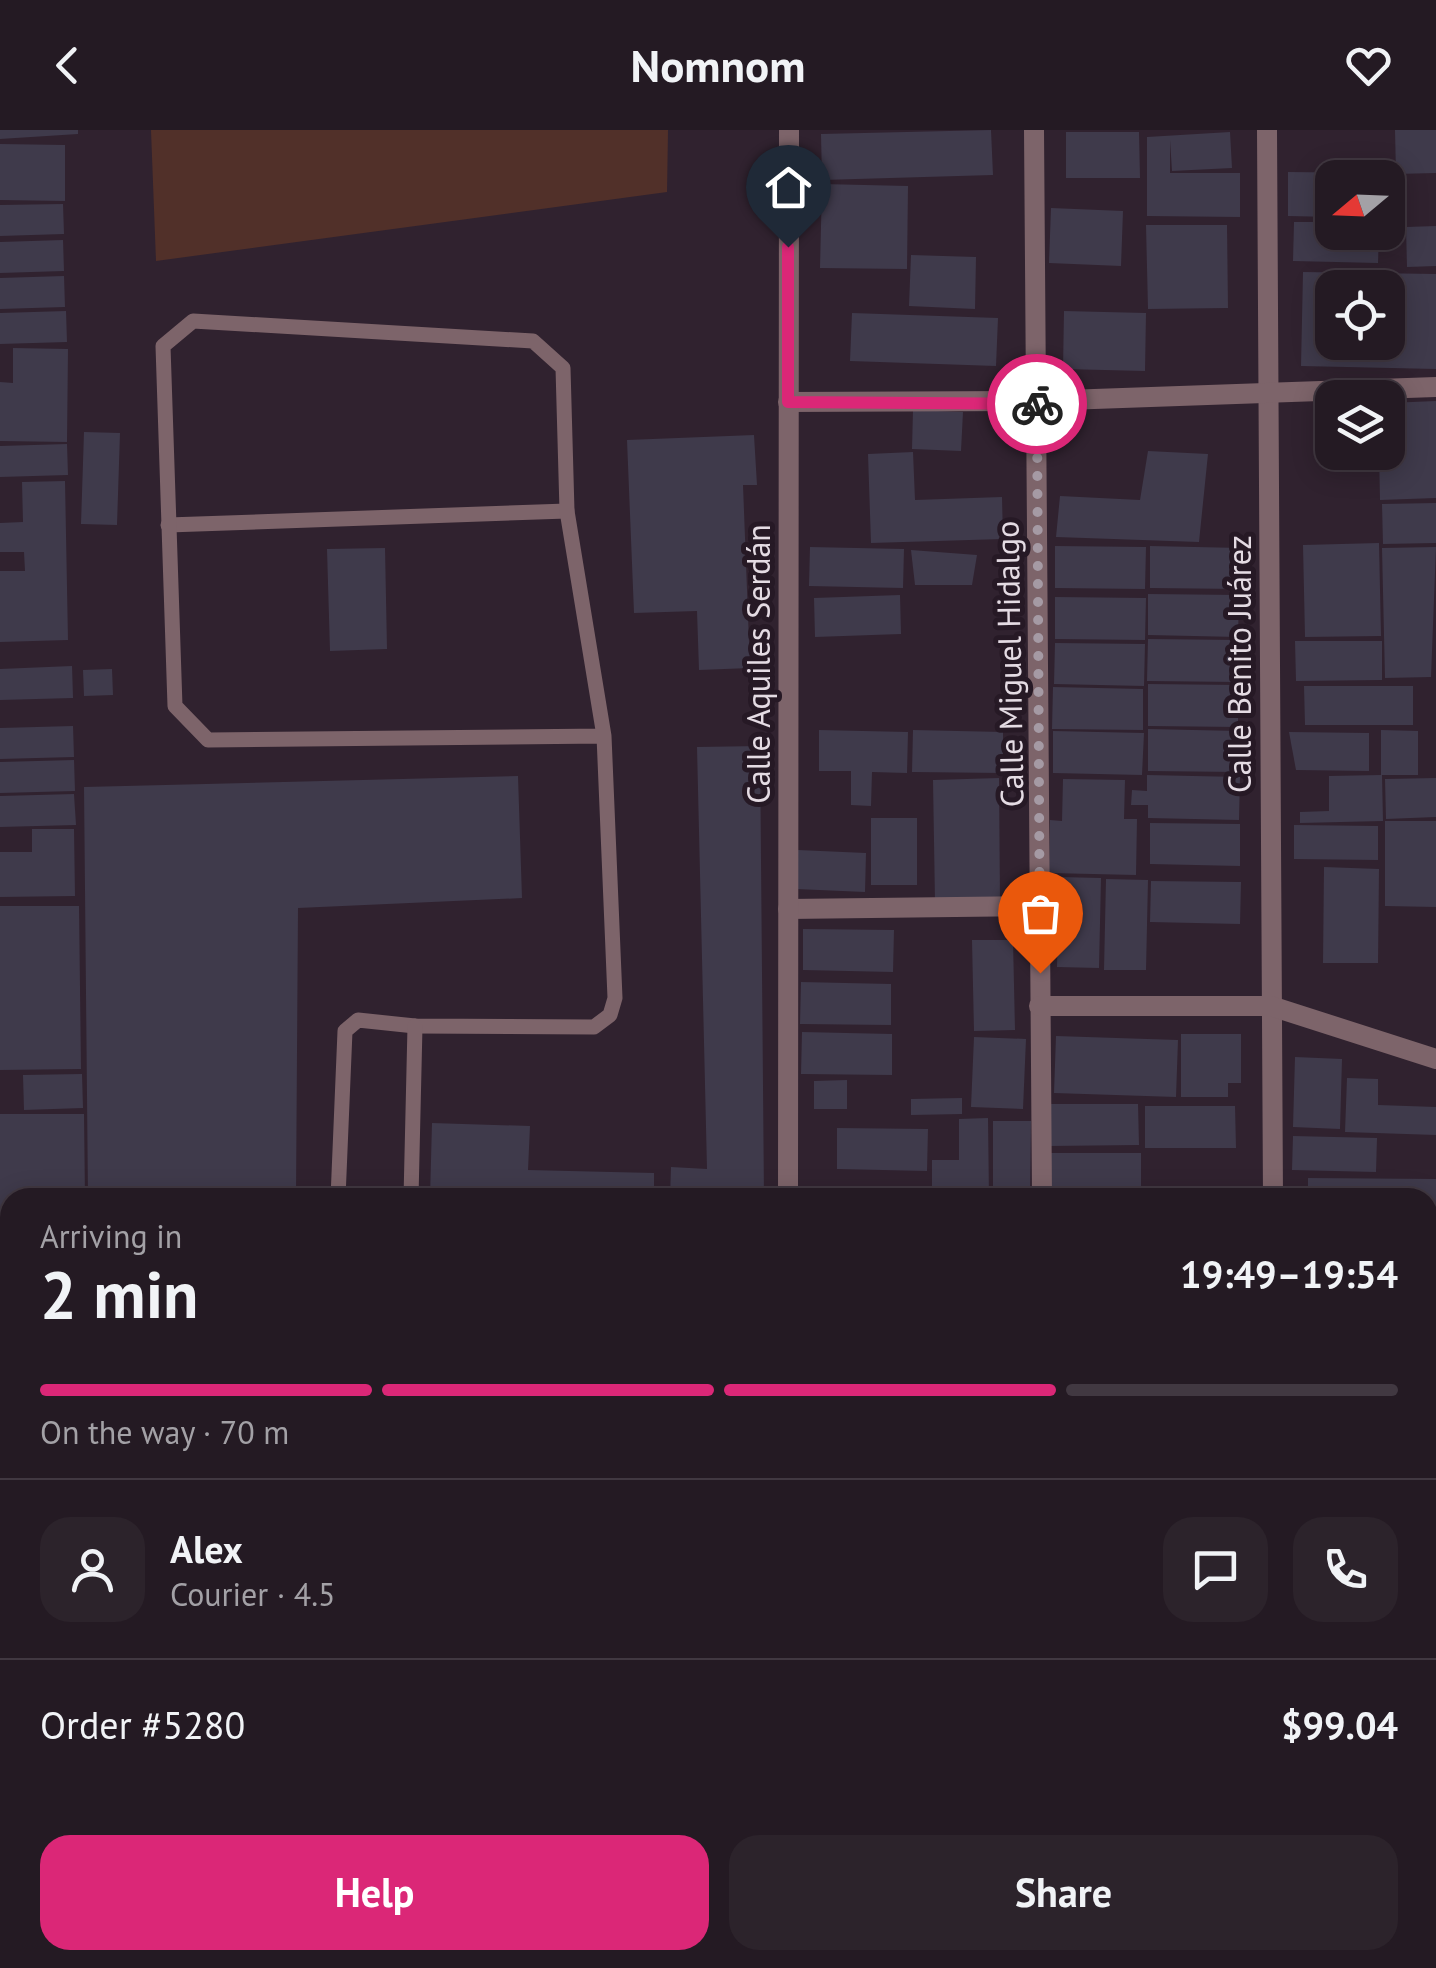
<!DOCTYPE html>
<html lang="en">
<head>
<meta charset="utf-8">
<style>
	:root { --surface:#241a23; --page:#2c232b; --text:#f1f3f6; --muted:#a3a1a6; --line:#413841; --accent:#db2777 }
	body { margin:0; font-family:"PT Sans",sans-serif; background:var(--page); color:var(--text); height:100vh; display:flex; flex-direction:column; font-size:38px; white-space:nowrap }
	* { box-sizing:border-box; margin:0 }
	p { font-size:32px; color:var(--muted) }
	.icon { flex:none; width:55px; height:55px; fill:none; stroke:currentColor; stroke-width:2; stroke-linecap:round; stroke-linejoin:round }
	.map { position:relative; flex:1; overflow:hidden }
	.drawer { position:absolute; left:0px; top:1058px; width:1438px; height:782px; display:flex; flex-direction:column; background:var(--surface); border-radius:30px 30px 0 0; box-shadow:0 5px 25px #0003,0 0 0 2px var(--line) }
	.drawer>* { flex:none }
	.needle { width:65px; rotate:251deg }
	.controls { position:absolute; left:1315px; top:30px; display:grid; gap:20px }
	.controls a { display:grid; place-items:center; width:90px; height:90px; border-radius:20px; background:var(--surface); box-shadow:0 5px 25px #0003,0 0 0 2px var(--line); font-size:50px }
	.pin { position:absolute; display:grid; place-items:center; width:85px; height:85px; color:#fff; margin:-102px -42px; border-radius:50% 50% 50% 0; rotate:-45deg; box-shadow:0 0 10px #0007 }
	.pin .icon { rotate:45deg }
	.courier { position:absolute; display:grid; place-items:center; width:100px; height:100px; margin:-50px; border:8px solid #db2777; border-radius:50%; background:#fff; color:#222; box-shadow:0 2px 12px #0007 }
	.summary em { font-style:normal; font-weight:600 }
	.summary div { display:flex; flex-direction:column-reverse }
	.summary { display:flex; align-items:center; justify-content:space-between; height:170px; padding:0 40px }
	h1 { font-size:65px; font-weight:600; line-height:75px }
	.bar { display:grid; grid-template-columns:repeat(4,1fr); gap:15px 10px; align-content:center; height:120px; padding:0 40px }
	.bar i { height:12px; border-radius:8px; background:var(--line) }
	.bar .current { background:var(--accent) }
	.bar p { grid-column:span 4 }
	.line { display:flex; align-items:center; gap:25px; padding:0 40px; border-top:2px solid var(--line) }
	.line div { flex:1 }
	.round { display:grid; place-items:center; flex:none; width:105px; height:105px; border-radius:30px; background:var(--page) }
	.cta { display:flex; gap:20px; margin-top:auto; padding:20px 40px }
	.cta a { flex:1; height:115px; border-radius:30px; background:var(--accent); color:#fff; font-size:40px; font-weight:600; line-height:115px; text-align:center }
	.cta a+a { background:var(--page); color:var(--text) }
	header { display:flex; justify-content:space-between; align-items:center; height:130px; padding:0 40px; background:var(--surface); font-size:45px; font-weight:600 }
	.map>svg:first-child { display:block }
</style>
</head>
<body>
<header><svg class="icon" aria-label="back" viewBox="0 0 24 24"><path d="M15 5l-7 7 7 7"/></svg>Nomnom<svg class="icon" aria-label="heart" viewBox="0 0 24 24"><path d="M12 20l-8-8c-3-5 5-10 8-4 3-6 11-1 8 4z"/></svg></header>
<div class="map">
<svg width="1436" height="1838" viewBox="0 0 1436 1838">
	<rect width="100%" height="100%" fill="#30222f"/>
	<polygon fill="#513029" points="151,0 668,0 667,62 156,131"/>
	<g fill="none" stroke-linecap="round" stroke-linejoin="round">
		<g stroke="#716470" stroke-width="105">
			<polyline points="860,1830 871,1838"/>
			<polyline points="985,1830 997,1838"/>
			<polyline points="1098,1830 1112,1838"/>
		</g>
		<g stroke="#716470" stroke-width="260">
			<polyline points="0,1760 10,1761"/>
			<polyline points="1209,1838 1209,1830"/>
		</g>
	</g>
	<g fill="#3f3a4b" fill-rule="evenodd">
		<polygon points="0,0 78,0 78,4 0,9"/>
		<polygon points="991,0 993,45 822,50 821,4"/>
		<polygon points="1395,0 1436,0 1436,43 1396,44"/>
		<polygon points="1066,2 1139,2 1140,48 1066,48"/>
		<polygon points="1230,2 1232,38 1172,41 1170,10 1170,43 1240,43 1240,87 1147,86 1147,7"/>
		<polygon points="0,14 65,15 65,71 0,70"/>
		<polygon points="1288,42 1380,43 1380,48 1332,48 1332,87 1288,86"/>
		<polygon points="822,54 908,56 907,139 820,138"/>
		<polygon points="63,74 64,104 0,106 0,75"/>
		<polygon points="1051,78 1123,81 1121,136 1049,133"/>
		<polygon points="1294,92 1332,92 1332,102 1379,102 1378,133 1293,131"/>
		<polygon points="1146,95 1227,95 1228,178 1148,179"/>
		<polygon points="1436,96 1436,136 1407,137 1406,97"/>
		<polygon points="63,110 64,141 0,143 0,112"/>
		<polygon points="911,125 976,127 975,179 909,176"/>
		<path d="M 1303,142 L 1436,144 L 1436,239 L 1301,236 ZM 1332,158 L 1388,158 L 1388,212 L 1332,212 Z"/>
		<polygon points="64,146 65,177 0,179 0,148"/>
		<polygon points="66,181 67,212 0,214 0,183"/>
		<polygon points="1064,181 1146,183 1145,241 1063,239"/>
		<polygon points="852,183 998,188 996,236 850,231"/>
		<polygon points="13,218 68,219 67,312 0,311 0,252 13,253"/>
		<polygon points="1436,271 1436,368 1380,370 1379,322 1388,322 1388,273"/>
		<polygon points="913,280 963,282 961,321 912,319"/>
		<polygon points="84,302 120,303 117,395 81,394"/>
		<polygon points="754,305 757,355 743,355 750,538 699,540 697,481 634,483 627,310"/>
		<polygon points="67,314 68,345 0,347 0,316"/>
		<polygon points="1148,321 1208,324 1199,412 1056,407 1060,366 1140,370"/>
		<polygon points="913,322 915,370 1002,367 1003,409 871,413 868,324"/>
		<polygon points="65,351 68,510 0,512 0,441 25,441 24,422 0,422 0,393 23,392 22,352"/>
		<polygon points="1436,373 1436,413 1383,414 1382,374"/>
		<polygon points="1379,413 1381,506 1305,507 1303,415"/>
		<polygon points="1055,416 1146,417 1145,459 1055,458"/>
		<polygon points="1150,416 1241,418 1240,459 1150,458"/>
		<polygon points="810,417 904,419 903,458 809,456"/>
		<polygon points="1436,417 1431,547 1385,548 1382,418"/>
		<polygon points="385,418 387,519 330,521 327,419"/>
		<polygon points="911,420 977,425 972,455 915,455"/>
		<polygon points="1148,464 1239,465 1238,507 1148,505"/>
		<polygon points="900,465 901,504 815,507 814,468"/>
		<polygon points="1055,467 1146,468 1145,510 1055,509"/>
		<polygon points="1148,509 1238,510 1238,552 1147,551"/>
		<polygon points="1295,511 1382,511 1382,550 1296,551"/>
		<polygon points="1055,513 1145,514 1144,556 1054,554"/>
		<polygon points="72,536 73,568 0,570 0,539"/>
		<polygon points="112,539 113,565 84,566 83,540"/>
		<polygon points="1148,554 1238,555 1238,597 1148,596"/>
		<polygon points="1304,556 1413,556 1413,595 1305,595"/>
		<polygon points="1053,557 1143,559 1143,600 1052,599"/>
		<polygon points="73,596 74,627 0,629 0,598"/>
		<polygon points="1148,599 1239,601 1238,642 1148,641"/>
		<polygon points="819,600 908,602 907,643 872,642 871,676 851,675 851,641 819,641"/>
		<polygon points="913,600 1003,602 1003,643 912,642"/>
		<polygon points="1381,600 1418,601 1418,645 1382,645 1383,691 1300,693 1300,682 1329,681 1329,646 1381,645"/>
		<polygon points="1053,601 1144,603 1142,645 1053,643"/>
		<polygon points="1289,602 1369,603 1369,641 1296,640"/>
		<polygon points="760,616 764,1068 670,1068 671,1037 707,1039 697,617"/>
		<polygon points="74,630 75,661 0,663 0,632"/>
		<polygon points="1147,645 1240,647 1239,690 1148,688 1148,675 1131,675 1132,660 1147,661"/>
		<polygon points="518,646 522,768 298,778 296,1068 88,1068 84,657"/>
		<polygon points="999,648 1000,772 935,772 933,650"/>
		<polygon points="1436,648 1436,687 1386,689 1385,649"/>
		<polygon points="1063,649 1125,650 1124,689 1137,689 1136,745 1049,743 1050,690 1062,691"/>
		<polygon points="74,664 76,695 0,697 0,666"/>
		<rect x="871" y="688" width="46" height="67"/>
		<polygon points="1385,691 1436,691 1436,777 1385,776"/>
		<polygon points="1150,693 1240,694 1240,736 1150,734"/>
		<polygon points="1294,695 1378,696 1378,730 1294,729"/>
		<polygon points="32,699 74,699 75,766 0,767 0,722 32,722"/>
		<polygon points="798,720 866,723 865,762 796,759"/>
		<polygon points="1324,737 1379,739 1378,833 1323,833"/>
		<polygon points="1059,747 1101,748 1099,838 1057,837"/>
		<polygon points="1106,749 1148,750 1146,840 1104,840"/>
		<polygon points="1151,751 1241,752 1240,794 1150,792"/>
		<polygon points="0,776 79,776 81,939 0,940"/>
		<polygon points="803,799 894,800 893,842 803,840"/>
		<polygon points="972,810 1013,810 1015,900 974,901"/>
		<polygon points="801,852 891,854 891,895 800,894"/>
		<polygon points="802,902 892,904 892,945 801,944"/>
		<polygon points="1181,904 1241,904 1241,953 1228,953 1228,967 1181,967"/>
		<polygon points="1056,906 1178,910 1176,967 1054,963"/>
		<polygon points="974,907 1026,909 1023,979 971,977"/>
		<polygon points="1295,927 1342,929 1340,999 1293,997"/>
		<polygon points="82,944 83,978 24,980 23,945"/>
		<polygon points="1347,948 1378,949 1378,975 1436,977 1436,1005 1345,1002"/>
		<polygon points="847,950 847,979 814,979 814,951"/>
		<polygon points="962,968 962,984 911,985 911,969"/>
		<polygon points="1048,974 1138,974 1139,1015 1049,1016"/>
		<polygon points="1145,976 1235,976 1236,1018 1145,1018"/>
		<polygon points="0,984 84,984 85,1068 10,1068 10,1114 0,1114"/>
		<polygon points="988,988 989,1068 932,1068 932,1030 959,1030 959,989"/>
		<polygon points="993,991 1031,991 1030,1068 993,1068"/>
		<polygon points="432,993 530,996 528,1040 654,1043 654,1068 430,1068"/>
		<polygon points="837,998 928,999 927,1041 837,1039"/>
		<polygon points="1293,1006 1377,1008 1376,1042 1292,1040"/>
		<polygon points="1050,1023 1141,1023 1141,1065 1051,1065"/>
		<polygon points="1308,1048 1436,1049 1436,1140 1428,1140 1428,1068 1308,1068"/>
		<rect x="0" y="1119" width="10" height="91"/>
		<polygon points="1428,1147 1436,1148 1436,1178 1428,1178"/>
		<polygon points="1428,1185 1436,1185 1436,1230 1428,1231"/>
		<rect x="1428" y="1468" width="8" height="80"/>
		<polygon points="1428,1631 1436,1632 1436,1678 1428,1678"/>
	</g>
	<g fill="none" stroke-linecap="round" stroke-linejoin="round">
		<g stroke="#7d646a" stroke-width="15">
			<polyline points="168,395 567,381"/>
			<polyline points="338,1068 345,901 358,890 415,896 594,897 610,885 615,868 604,606 567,381 563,238 533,211 193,191 163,216 175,576 208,610 604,606"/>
			<polyline points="411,1068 415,896"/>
		</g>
		<g stroke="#7d646a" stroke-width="20">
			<polyline points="1034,0 1042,1068"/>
			<polyline points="1267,0 1273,1068"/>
			<polyline points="788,272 1037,271 1436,257"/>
			<polyline points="788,779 1041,776"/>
			<polyline points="1039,876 1271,876 1436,929"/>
			<polyline points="788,1068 789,0"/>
			<polyline points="0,1220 10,1221"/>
			<polyline points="1428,1353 1436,1359"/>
			<polyline points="1428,1556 1436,1557"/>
		</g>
	</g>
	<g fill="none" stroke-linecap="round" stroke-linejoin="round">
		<polyline stroke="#a59aa4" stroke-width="10" stroke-dasharray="0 18" points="1037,274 1040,843"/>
		<polyline stroke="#db2777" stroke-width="12" points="788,117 788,272 1037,274"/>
	</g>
	<g text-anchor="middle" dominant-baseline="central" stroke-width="10" stroke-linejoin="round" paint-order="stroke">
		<g font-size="32" fill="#e4dbe3" stroke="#261925">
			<text transform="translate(758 534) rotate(-90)">Calle Aquiles Serdán</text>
			<text transform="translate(1009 534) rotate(-91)">Calle Miguel Hidalgo</text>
			<text transform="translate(1239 534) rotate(-90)">Calle Benito Juárez</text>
		</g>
	</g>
</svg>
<div class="controls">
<a><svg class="needle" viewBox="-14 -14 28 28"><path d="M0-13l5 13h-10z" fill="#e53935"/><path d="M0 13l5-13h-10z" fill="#a3a1a6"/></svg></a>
<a><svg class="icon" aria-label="locate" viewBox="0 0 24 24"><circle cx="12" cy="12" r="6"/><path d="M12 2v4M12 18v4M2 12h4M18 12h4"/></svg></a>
<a><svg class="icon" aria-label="layers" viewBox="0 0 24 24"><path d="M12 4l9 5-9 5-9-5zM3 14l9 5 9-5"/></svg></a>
</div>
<div class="pin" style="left:1040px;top:843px;background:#ea580c"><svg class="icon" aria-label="bag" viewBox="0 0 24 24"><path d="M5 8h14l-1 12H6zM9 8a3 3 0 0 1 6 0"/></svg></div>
<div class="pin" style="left:788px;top:117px;background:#1f2937"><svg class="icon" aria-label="home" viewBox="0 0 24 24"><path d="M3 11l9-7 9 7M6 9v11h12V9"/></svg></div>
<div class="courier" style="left:1037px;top:274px"><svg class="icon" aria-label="bike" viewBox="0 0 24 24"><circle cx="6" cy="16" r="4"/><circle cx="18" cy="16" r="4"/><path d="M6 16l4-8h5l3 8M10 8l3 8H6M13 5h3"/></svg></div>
<section class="drawer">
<div class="summary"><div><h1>2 min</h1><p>Arriving in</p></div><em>19:49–19:54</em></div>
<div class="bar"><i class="current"></i><i class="current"></i><i class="current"></i><i></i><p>On the way · 70 m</p></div>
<div class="line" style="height:180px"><a class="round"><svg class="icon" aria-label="person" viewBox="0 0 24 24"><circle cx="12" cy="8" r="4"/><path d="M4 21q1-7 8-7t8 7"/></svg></a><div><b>Alex</b><p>Courier · 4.5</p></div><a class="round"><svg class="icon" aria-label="chat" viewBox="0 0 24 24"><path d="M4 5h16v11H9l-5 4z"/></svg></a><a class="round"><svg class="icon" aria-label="phone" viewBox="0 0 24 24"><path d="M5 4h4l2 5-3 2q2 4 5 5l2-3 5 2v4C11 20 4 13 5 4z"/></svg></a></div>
<div class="line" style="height:130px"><div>Order #5280</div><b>$99.04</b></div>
<div class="cta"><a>Help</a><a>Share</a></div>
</section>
</div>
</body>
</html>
